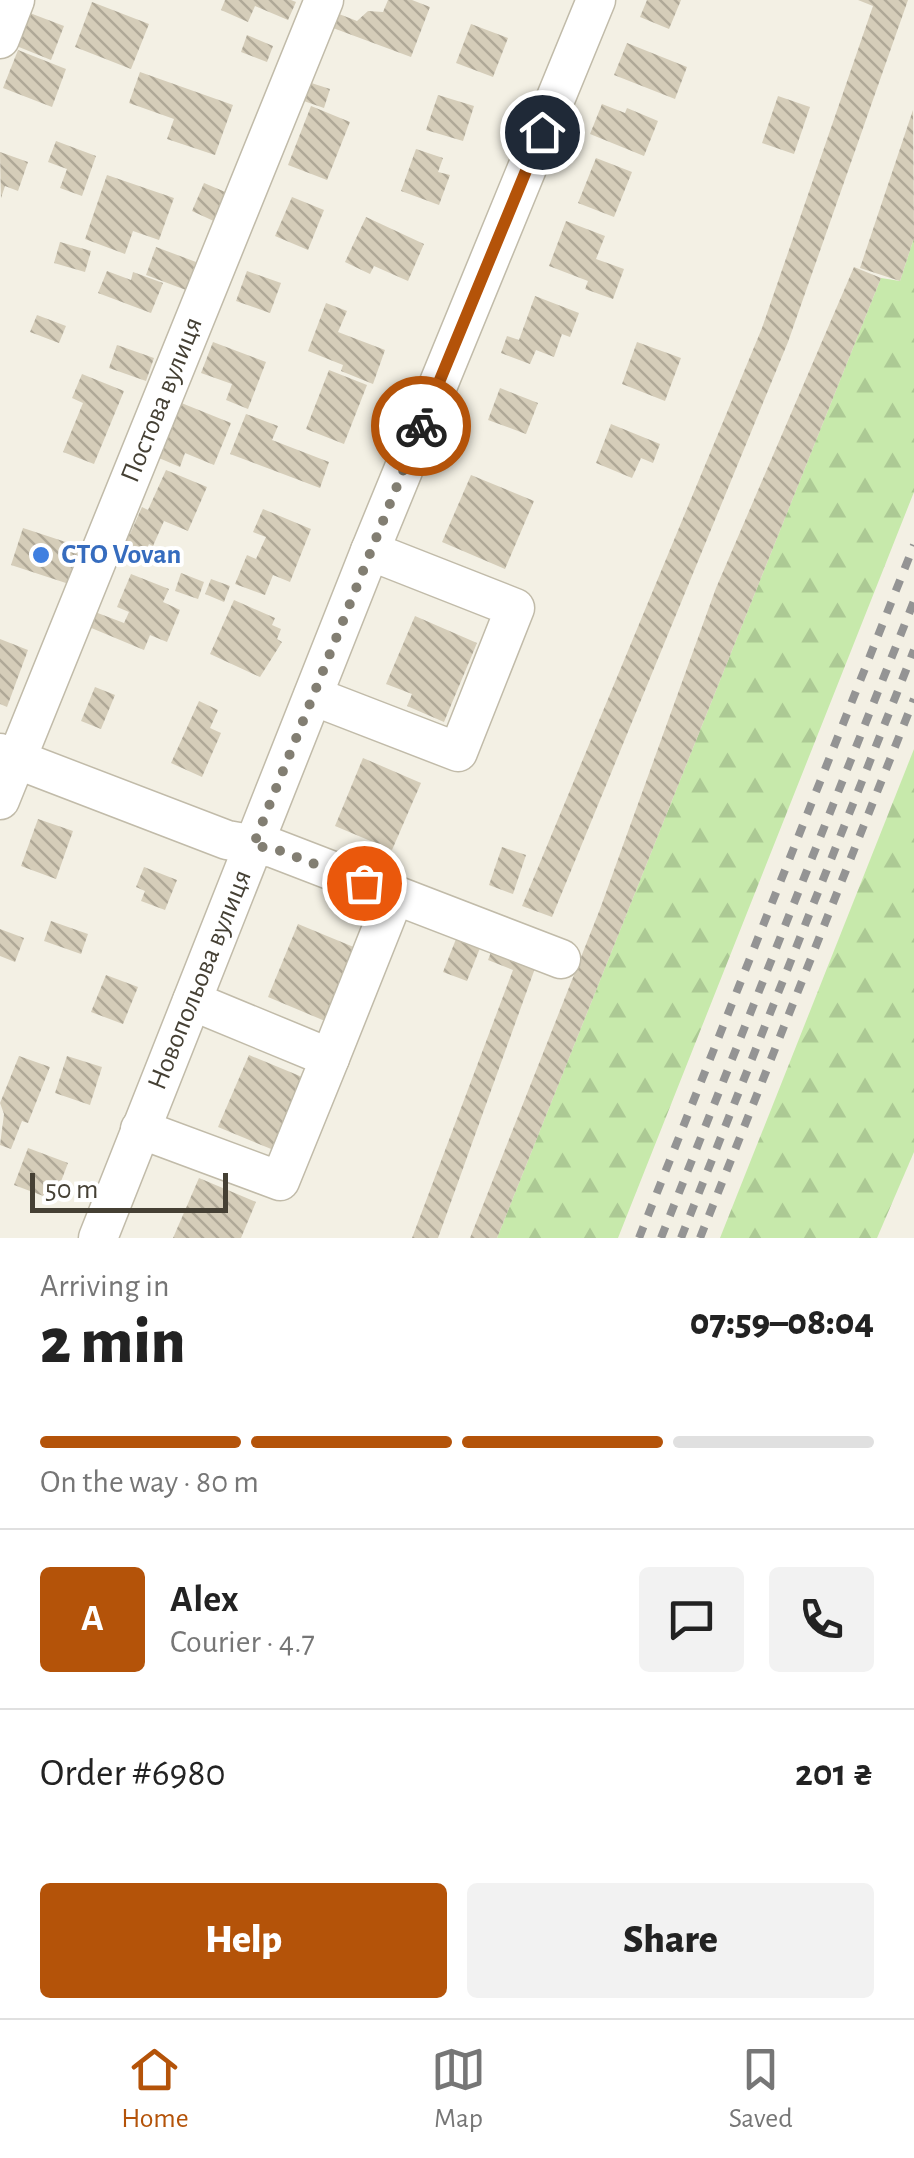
<!DOCTYPE html>
<html lang="en">
<head>
<meta charset="utf-8">
<style>
	:root { --surface:#fff; --page:#f2f2f2; --text:#222; --muted:#767676; --line:#e0e0e0; --accent:#b45309 }
	body { margin:0; font-family:"Alegreya Sans",sans-serif; background:var(--page); color:var(--text); height:100vh; display:flex; flex-direction:column; font-size:38px; white-space:nowrap }
	* { box-sizing:border-box; margin:0 }
	p { font-size:32px; color:var(--muted) }
	.icon { flex:none; width:55px; height:55px; fill:none; stroke:currentColor; stroke-width:2; stroke-linecap:round; stroke-linejoin:round }
	.map { position:relative; height:1238px; overflow:hidden }
	.side { display:flex; flex-direction:column; background:var(--surface); flex:1 }
	.side>* { flex:none }
	.scale { position:absolute; left:30px; bottom:25px; width:198px; box-sizing:border-box; padding-left:10px; border:5px solid #454034; border-top:0; font-size:28px; line-height:35px; white-space:nowrap; color:#454034; -webkit-text-stroke:8px #fff; paint-order:stroke }
	.pin { position:absolute; display:grid; place-items:center; width:85px; height:85px; color:#fff; margin:-42px; border:5px solid #fff; border-radius:50%; box-shadow:0 2px 10px #0007 }
	.courier { position:absolute; display:grid; place-items:center; width:100px; height:100px; margin:-50px; border:8px solid #b45309; border-radius:50%; background:#fff; color:#222; box-shadow:0 2px 12px #0007 }
	.summary em { font-style:normal; font-weight:800 }
	.summary div { display:flex; flex-direction:column-reverse }
	.summary { display:flex; align-items:center; justify-content:space-between; height:170px; padding:0 40px }
	h1 { font-size:65px; font-weight:800; line-height:75px }
	.bar { display:grid; grid-template-columns:repeat(4,1fr); gap:15px 10px; align-content:center; height:120px; padding:0 40px }
	.bar i { height:12px; border-radius:8px; background:var(--line) }
	.bar .on { background:var(--accent) }
	.bar p { grid-column:span 4 }
	.line { display:flex; align-items:center; gap:25px; padding:0 40px; border-top:2px solid var(--line) }
	.line div { flex:1 }
	.round { display:grid; place-items:center; flex:none; width:105px; height:105px; border-radius:10px; background:var(--page) }
	.primary-button { display:flex; gap:20px; margin-top:auto; padding:20px 40px }
	.primary-button a { flex:1; height:115px; border-radius:10px; background:var(--accent); color:#fff; font-size:40px; font-weight:800; line-height:115px; text-align:center }
	.primary-button a+a { background:var(--page); color:var(--text) }
	.tab-bar { display:flex; justify-content:space-around; align-items:center; height:140px; border-top:2px solid var(--line); background:var(--surface); font-size:28px; color:var(--muted) }
	.tab-bar a { display:grid; justify-items:center; gap:5px }
	.tab-bar .on { color:var(--accent) }
	.map>svg:first-child { display:block }
</style>
</head>
<body>
<div class="map">
<svg width="914" height="1238" viewBox="0 0 914 1238">
	<defs>
		<pattern id="forest-firs" width="22" height="20" patternUnits="userSpaceOnUse" patternTransform="scale(2.5)"><rect width="22" height="20" fill="#c7e9ab"/><path d="M5 1l3.5 6h-7zM16 11l3.5 6h-7z" fill="#acc994"/></pattern>
		<pattern id="building-back-hatch" width="6" height="6" patternUnits="userSpaceOnUse" patternTransform="scale(2.5)"><rect width="6" height="6" fill="#d5cdb9"/><path d="M-1 5l2 2M0 0l6 6M5-1l2 2" fill="none" stroke="#afa897"/></pattern>
	</defs>
	<rect width="100%" height="100%" fill="#f3f0e4"/>
	<g fill="url(#forest-firs)">
		<polygon points="914,238 914,492 618,1238 497,1238 881,278 900,281"/>
		<polygon points="914,749 914,1152 877,1238 720,1238"/>
	</g>
	<g fill="url(#building-back-hatch)">
		<polygon points="225,0 291,0 296,2 288,20 255,6 248,22 221,10"/>
		<polygon points="388,0 412,0 430,7 411,57 333,28 339,14 357,21 368,11 383,12"/>
		<polygon points="647,0 681,0 669,29 640,17"/>
		<polygon points="858,0 908,0 788,342 552,917 522,906 762,328 873,6"/>
		<polygon points="92,2 149,24 131,69 75,47"/>
		<polygon points="22,10 64,26 51,60 9,43"/>
		<polygon points="471,24 508,38 493,77 456,63"/>
		<polygon points="247,35 273,46 267,62 241,52"/>
		<polygon points="627,43 687,67 675,99 614,75"/>
		<polygon points="18,50 66,69 52,107 3,88"/>
		<polygon points="140,72 233,105 215,155 167,139 174,119 129,103"/>
		<polygon points="302,80 330,89 324,108 295,98"/>
		<polygon points="438,95 474,106 463,141 426,130"/>
		<polygon points="778,96 810,107 794,154 762,143"/>
		<polygon points="602,104 625,113 627,108 658,121 644,156 590,134"/>
		<polygon points="311,106 350,122 327,180 288,165"/>
		<polygon points="913,110 914,238 900,281 860,268"/>
		<polygon points="56,141 96,156 82,196 60,188 67,169 48,162"/>
		<polygon points="416,149 443,158 438,172 450,175 439,205 401,191"/>
		<polygon points="0,152 28,162 18,191 5,186 1,198"/>
		<polygon points="596,158 632,172 614,217 578,203"/>
		<polygon points="107,175 174,198 159,240 133,231 125,254 85,239"/>
		<polygon points="204,183 230,194 218,223 192,211"/>
		<polygon points="292,197 324,210 308,250 275,236"/>
		<polygon points="366,217 424,244 408,281 374,266 370,274 345,262"/>
		<polygon points="566,221 605,236 596,259 624,269 613,299 585,289 588,281 549,266"/>
		<polygon points="60,242 91,251 85,272 54,263"/>
		<polygon points="156,247 196,262 186,290 146,275"/>
		<polygon points="854,267 881,278 497,1238 470,1238 600,909 716,588"/>
		<polygon points="107,271 131,280 133,272 163,283 151,313 98,293"/>
		<polygon points="247,271 281,283 270,313 236,301"/>
		<polygon points="535,296 579,313 570,337 562,334 554,357 536,350 530,364 501,353 507,336 519,340"/>
		<polygon points="326,303 347,311 338,332 385,350 373,384 341,371 343,365 308,351"/>
		<polygon points="37,315 66,326 59,343 30,332"/>
		<polygon points="213,342 266,362 248,409 226,400 232,384 201,373"/>
		<polygon points="637,342 681,358 665,401 622,384"/>
		<polygon points="117,345 154,358 146,381 109,368"/>
		<polygon points="329,370 367,385 344,444 306,429"/>
		<polygon points="82,374 124,391 94,464 63,452 83,403 72,398"/>
		<polygon points="500,388 538,403 526,434 488,420"/>
		<polygon points="174,400 231,423 214,465 185,453 180,467 152,455"/>
		<polygon points="246,414 278,426 272,440 329,462 320,488 230,454"/>
		<polygon points="611,424 660,444 653,463 641,458 632,478 596,463"/>
		<polygon points="166,470 207,487 188,531 164,521 153,546 149,544 144,555 131,549 126,559 114,553 123,531 130,534 142,507 148,510"/>
		<polygon points="471,475 534,501 505,569 442,542"/>
		<polygon points="263,509 311,529 290,582 273,575 265,595 235,584 247,555 256,559 266,537 253,532"/>
		<polygon points="23,528 81,547 69,584 11,565"/>
		<polygon points="181,573 204,582 198,599 175,591"/>
		<polygon points="131,574 169,589 163,602 180,610 167,642 150,635 144,650 89,627 95,612 124,623 129,612 117,607"/>
		<polygon points="211,579 230,586 224,602 205,594"/>
		<polygon points="234,600 275,618 272,625 281,629 277,639 282,642 260,677 210,654"/>
		<polygon points="415,616 477,643 444,722 407,706 412,694 386,684"/>
		<polygon points="0,639 28,650 7,707 0,704"/>
		<polygon points="95,687 115,695 101,729 81,721"/>
		<polygon points="199,701 218,710 210,728 221,733 202,777 171,763"/>
		<polygon points="363,758 421,783 392,850 335,826"/>
		<polygon points="38,819 73,831 56,879 21,866"/>
		<polygon points="502,847 526,855 513,894 489,885"/>
		<polygon points="144,867 177,880 165,910 141,901 145,891 136,887"/>
		<polygon points="51,921 88,934 81,954 44,941"/>
		<polygon points="298,924 356,948 325,1021 268,997"/>
		<polygon points="0,929 24,938 15,962 0,956"/>
		<polygon points="458,934 482,943 467,981 443,972"/>
		<polygon points="495,942 538,960 438,1238 412,1238 513,970 488,960"/>
		<polygon points="106,975 138,987 123,1024 91,1012"/>
		<polygon points="249,1055 307,1079 276,1151 218,1127"/>
		<polygon points="19,1056 50,1067 28,1123 22,1121 11,1149 0,1145 4,1114 0,1103"/>
		<polygon points="67,1056 102,1067 90,1105 55,1093"/>
		<polygon points="28,1148 68,1163 54,1200 14,1185"/>
		<polygon points="199,1178 256,1202 241,1238 173,1238"/>
	</g>
	<g fill="none" stroke-linecap="round" stroke-linejoin="round">
		<g stroke="#c1bba9" stroke-width="41">
			<g id="minor">
				<polyline points="0,39 15,0"/>
				<polyline points="313,696 458,752 515,608 370,551"/>
				<polyline points="0,753 227,840 273,848 561,959"/>
				<polyline points="0,800 324,0"/>
				<polyline points="330,1058 395,895"/>
				<polyline points="140,1129 280,1181 330,1058 192,1001"/>
				<polyline points="98,1238 370,551 596,0"/>
			</g>
		</g>
		<use href="#minor" stroke="#fff" stroke-width="38"/>
		<g stroke="#949494" stroke-width="8" stroke-dasharray="12 12" stroke-linecap="butt">
			<polyline points="639,1238 914,545"/>
			<polyline points="661,1238 914,601"/>
			<polyline points="681,1238 914,650"/>
			<polyline points="700,1238 914,699"/>
		</g>
	</g>
	<g fill="none" stroke-linecap="round" stroke-linejoin="round">
		<polyline stroke="#827e72" stroke-width="10" stroke-dasharray="0 18" points="364,883 273,848 253,846 421,426"/>
		<polyline stroke="#b45309" stroke-width="12" points="421,426 542,132"/>
	</g>
	<circle fill="#3f7fe0" stroke="#fff" stroke-width="4" cx="41" cy="555" r="10"/>
	<g text-anchor="middle" dominant-baseline="central" stroke-width="8" stroke-linejoin="round" paint-order="stroke">
		<g font-size="28" fill="#454034" stroke="#fff">
			<text transform="translate(162 400) rotate(-68)">Постова вулиця</text>
			<text transform="translate(200 980) rotate(-68)">Новопольова вулиця</text>
		</g>
		<g font-size="28" font-weight="bold" fill="#366cbe" stroke="#fff" text-anchor="start">
			<text x="61" y="555">СТО Vovan</text>
		</g>
	</g>
</svg>
<div class="scale">50 m</div>
<div class="pin" style="left:364px;top:883px;background:#ea580c"><svg class="icon" aria-label="bag" viewBox="0 0 24 24"><path d="M5 8h14l-1 12H6zM9 8a3 3 0 0 1 6 0"/></svg></div>
<div class="pin" style="left:542px;top:132px;background:#1f2937"><svg class="icon" aria-label="home" viewBox="0 0 24 24"><path d="M3 11l9-7 9 7M6 9v11h12V9"/></svg></div>
<div class="courier" style="left:421px;top:426px"><svg class="icon" aria-label="bike" viewBox="0 0 24 24"><circle cx="6" cy="16" r="4"/><circle cx="18" cy="16" r="4"/><path d="M6 16l4-8h5l3 8M10 8l3 8H6M13 5h3"/></svg></div>
</div>
<section class="side">
<div class="summary"><div><h1>2 min</h1><p>Arriving in</p></div><em>07:59–08:04</em></div>
<div class="bar"><i class="on"></i><i class="on"></i><i class="on"></i><i></i><p>On the way · 80 m</p></div>
<div class="line" style="height:180px"><b class="round" style="background:var(--accent);color:#fff">A</b><div><b>Alex</b><p>Courier · 4.7</p></div><a class="round"><svg class="icon" aria-label="chat" viewBox="0 0 24 24"><path d="M4 5h16v11H9l-5 4z"/></svg></a><a class="round"><svg class="icon" aria-label="phone" viewBox="0 0 24 24"><path d="M5 4h4l2 5-3 2q2 4 5 5l2-3 5 2v4C11 20 4 13 5 4z"/></svg></a></div>
<div class="line" style="height:130px"><div>Order #6980</div><b>201 ₴</b></div>
<div class="primary-button"><a>Help</a><a>Share</a></div>
</section>
<nav class="tab-bar">
<a class="on"><svg class="icon" aria-label="home" viewBox="0 0 24 24"><path d="M3 11l9-7 9 7M6 9v11h12V9"/></svg>Home</a>
<a><svg class="icon" aria-label="map" viewBox="0 0 24 24"><path d="M3 6l6-2 6 2 6-2v14l-6 2-6-2-6 2zM9 4v14M15 6v14"/></svg>Map</a>
<a><svg class="icon" aria-label="saved" viewBox="0 0 24 24"><path d="M7 4h10v16l-5-4-5 4z"/></svg>Saved</a>
</nav>
</body>
</html>
